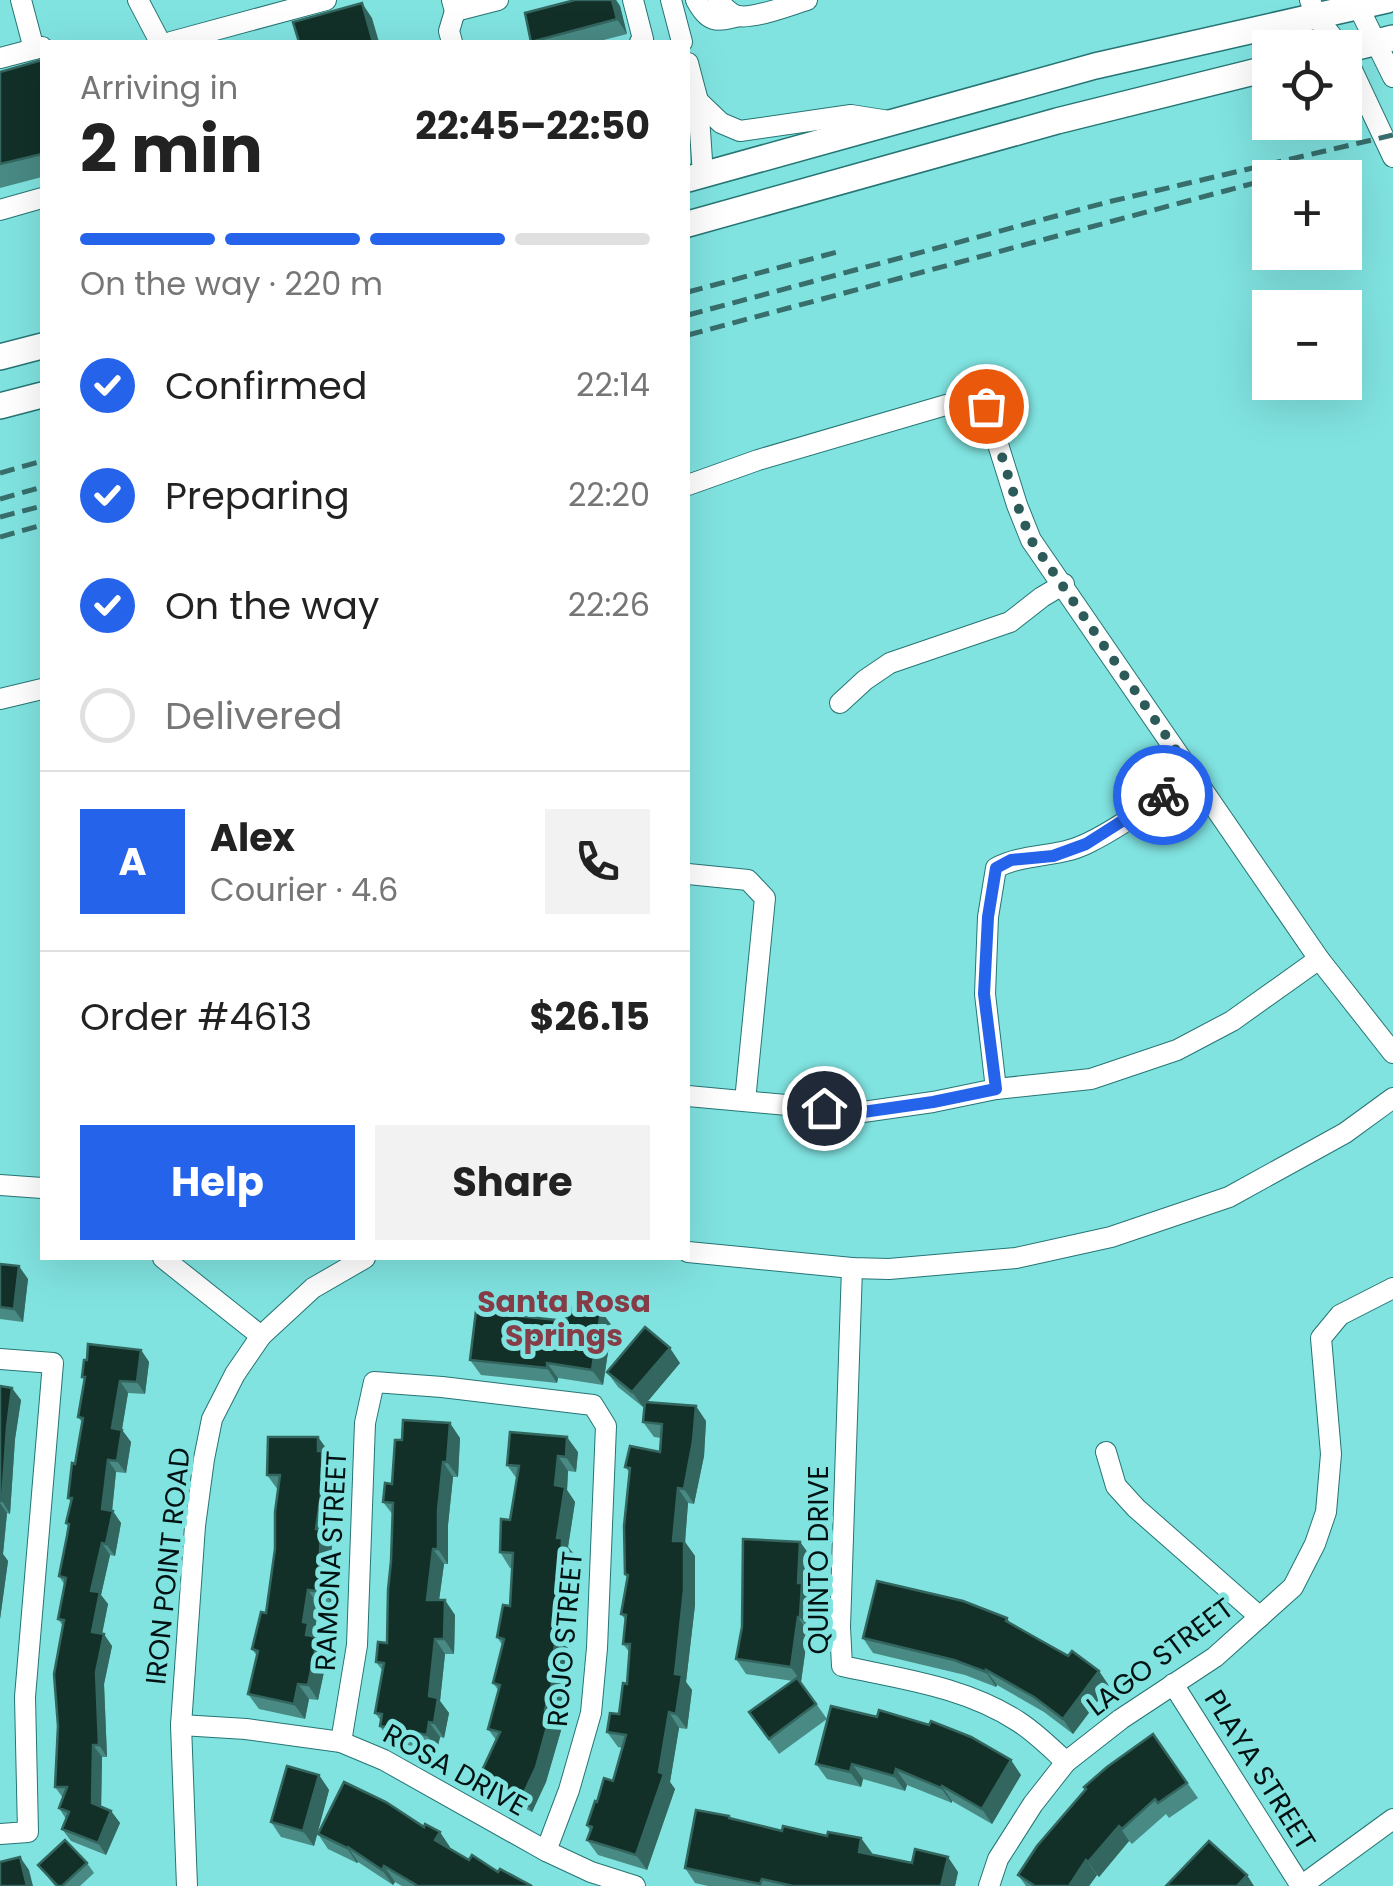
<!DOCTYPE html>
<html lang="en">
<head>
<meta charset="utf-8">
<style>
	:root { --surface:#fff; --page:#f2f2f2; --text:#222; --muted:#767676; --line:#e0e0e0; --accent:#2563eb }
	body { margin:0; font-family:Poppins,sans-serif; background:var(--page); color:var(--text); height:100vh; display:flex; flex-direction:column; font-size:38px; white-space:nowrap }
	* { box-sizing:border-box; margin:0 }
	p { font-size:32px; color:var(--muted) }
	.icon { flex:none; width:55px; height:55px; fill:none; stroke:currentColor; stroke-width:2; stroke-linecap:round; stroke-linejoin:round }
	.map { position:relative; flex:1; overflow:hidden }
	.side { position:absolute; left:40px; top:40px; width:650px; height:1220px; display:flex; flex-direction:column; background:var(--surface); border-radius:0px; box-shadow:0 10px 40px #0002 }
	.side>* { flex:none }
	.buttons { position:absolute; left:1252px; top:30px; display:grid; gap:20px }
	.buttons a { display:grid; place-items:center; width:110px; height:110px; border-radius:0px; background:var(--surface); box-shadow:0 10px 40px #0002; font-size:50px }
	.pin { position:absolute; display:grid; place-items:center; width:85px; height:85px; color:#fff; margin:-42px; border:5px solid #fff; border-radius:50%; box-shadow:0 2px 10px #0007 }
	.courier { position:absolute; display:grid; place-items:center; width:100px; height:100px; margin:-50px; border:8px solid #2563eb; border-radius:50%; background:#fff; color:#222; box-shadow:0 2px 12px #0007 }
	.headline em { font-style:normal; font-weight:700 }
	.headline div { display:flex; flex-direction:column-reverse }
	.headline { display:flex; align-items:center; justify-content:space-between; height:170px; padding:0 40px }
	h1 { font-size:65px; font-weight:700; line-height:75px }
	.bar { display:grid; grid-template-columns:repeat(4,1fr); gap:15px 10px; align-content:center; height:120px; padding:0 40px }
	.bar i { height:12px; border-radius:8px; background:var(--line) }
	.bar .on { background:var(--accent) }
	.bar p { grid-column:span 4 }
	.line { display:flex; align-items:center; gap:25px; padding:0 40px; border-top:2px solid var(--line) }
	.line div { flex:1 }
	.round { display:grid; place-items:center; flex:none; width:105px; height:105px; border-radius:0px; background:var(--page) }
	ol { padding:0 40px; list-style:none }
	li { display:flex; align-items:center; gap:30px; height:110px }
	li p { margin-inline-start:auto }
	li .icon { padding:10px; border-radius:50%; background:var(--accent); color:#fff; stroke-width:4 }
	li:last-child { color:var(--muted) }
	li i { width:55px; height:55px; border:5px solid var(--line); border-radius:50% }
	.primary-button { display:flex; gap:20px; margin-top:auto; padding:20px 40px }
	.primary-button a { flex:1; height:115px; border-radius:0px; background:var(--accent); color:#fff; font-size:40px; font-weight:700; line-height:115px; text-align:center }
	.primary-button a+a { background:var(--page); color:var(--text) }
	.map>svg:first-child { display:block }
</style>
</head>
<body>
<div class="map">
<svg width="1393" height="1886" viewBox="0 0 1393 1886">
	<rect width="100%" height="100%" fill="#80e3e0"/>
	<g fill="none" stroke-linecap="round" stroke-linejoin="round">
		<g stroke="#267574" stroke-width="22">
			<g id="minor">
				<polyline points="21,0 34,49"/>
				<polyline points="138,0 160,42"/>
				<polyline points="452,0 455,11 498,0"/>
				<polyline points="633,0 643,39 640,42"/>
				<polyline points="671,0 682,42"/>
				<path d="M 696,0 C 709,23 715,22 739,16"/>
				<path d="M 718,0 C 723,6 729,14 738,16 C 755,19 790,5 807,0"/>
				<polyline points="1310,0 1316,16 1341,48"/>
				<polyline points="1355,0 1393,77"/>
				<polyline points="171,42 326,0"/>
				<polyline points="452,42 449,31 455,11"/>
				<polyline points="1345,55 1393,157"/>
				<polyline points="0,58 42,47"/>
				<polyline points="688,63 698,101 703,175"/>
				<polyline points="698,101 721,123 740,131 851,115 889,121"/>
				<polyline points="0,210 42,198"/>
				<polyline points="688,485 758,460 963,400 986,406 1017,505 1031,540 1319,959 1393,1053"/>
				<polyline points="0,699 42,689"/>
				<polyline points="840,703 865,680 890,663 1010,622 1042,597 1064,584"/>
				<polyline points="688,874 748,880 765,898 745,1101"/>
				<path d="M 996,1089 L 985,994 L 988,917 L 996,868 C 1023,853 1057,858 1086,844 C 1124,826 1158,798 1193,775"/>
				<polyline points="688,1096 863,1112 933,1102 996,1089 1091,1079 1177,1050 1232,1021 1319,959"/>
				<polyline points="0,1185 42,1188"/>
				<polyline points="688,1252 852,1268 889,1269 1016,1258 1111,1237 1229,1197 1345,1133 1393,1098"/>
				<polyline points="163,1258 261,1336"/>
				<path d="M 852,1268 L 840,1627 L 842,1666 C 902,1679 966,1687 1019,1722 C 1036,1733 1051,1748 1066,1762"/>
				<polyline points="0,1359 53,1363 25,1697 28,1832 0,1834"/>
				<polyline points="1106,1452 1116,1486 1136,1508 1260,1617"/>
				<polyline points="1173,1684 1301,1886"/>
				<polyline points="181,1725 246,1729 341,1742 384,1760 546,1851 591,1872 635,1886"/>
				<polyline points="341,1742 357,1645 365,1423 374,1382 442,1387 593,1405 606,1426 597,1648 591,1713 569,1790 546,1851"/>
				<polyline points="187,1886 181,1725 195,1526 204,1459 212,1419 235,1374 261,1336 313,1288 365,1258"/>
				<polyline points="989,1886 998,1859 1033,1804 1066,1762 1121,1719 1215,1657 1293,1587 1315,1544 1326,1512 1331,1454 1321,1338 1340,1315 1393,1288"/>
				<polyline points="1301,1886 1393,1819"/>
			</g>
		</g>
		<g stroke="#267574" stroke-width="28">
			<g id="major">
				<polyline points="1345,50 1393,38"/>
				<polyline points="688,179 1095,66 1387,0"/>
				<polyline points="688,224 1057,121 1270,68"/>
				<polyline points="0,357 42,346"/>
				<polyline points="0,406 42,395"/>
			</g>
		</g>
		<use href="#minor" stroke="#fff" stroke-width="20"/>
		<use href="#major" stroke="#fff" stroke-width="25"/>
		<g stroke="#386e6c" stroke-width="5" stroke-dasharray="15 8" stroke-linecap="butt">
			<polyline points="688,292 837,252"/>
			<polyline points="688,315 1108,202 1393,135"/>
			<polyline points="688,335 1262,181"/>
			<polyline points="0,473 42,461"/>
			<polyline points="0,499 42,487"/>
			<polyline points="0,517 42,506"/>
			<polyline points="0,537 42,525"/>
		</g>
	</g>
	<g fill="#498a84">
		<polygon points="575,0 616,0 620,6 627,34 596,42 531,42"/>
		<polygon points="42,60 42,177 0,188 0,72"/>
		<polygon points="0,1264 28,1279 23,1322 0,1319"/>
		<polygon points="510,1307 516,1315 566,1321 601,1311 612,1326 603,1385 558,1378 557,1383 481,1375 470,1360"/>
		<polygon points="141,1350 149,1362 145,1394 128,1393 122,1430 131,1442 126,1473 116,1472 112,1511 121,1523 115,1556 110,1555 101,1595 108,1604 102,1634 112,1646 104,1684 107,1757 102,1757 101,1807 111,1811 120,1823 106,1855 71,1841 62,1829 66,1819 59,1808 63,1798 55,1787 63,1626 58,1619 64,1584 59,1576 67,1536 68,1526 66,1523 71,1502 68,1498 82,1422 78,1417 84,1380 82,1377"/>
		<polygon points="680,1363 647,1402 706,1421 704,1456 694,1504 688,1503 685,1542 695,1556 695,1605 686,1682 692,1690 687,1729 679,1728 670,1782 675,1789 647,1870 598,1855 587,1840 590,1831 587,1825 597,1802 613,1781 622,1748 618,1747 607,1732 619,1714 627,1684 630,1653 623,1644 625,1619 621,1614 627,1578 625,1574 630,1473 625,1467 660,1452 661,1438 654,1437 643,1422 644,1405 643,1407 618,1387 607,1372"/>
		<polygon points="0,1386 21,1400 15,1439 10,1514 7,1513 3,1554 8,1561 0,1619"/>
		<polygon points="460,1438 458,1477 453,1477 448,1525 448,1564 444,1564 439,1600 455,1615 454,1654 445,1654 440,1701 449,1713 444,1738 440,1737 437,1750 390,1742 380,1726 381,1721 375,1713 383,1671 376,1662 387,1643 391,1561 393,1515 383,1502 392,1484"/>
		<polygon points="329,1452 328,1460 333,1466 333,1502 328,1538 332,1544 330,1579 337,1589 335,1608 318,1605 315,1632 328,1653 318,1700 309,1699 305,1719 259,1709 248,1694 257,1656 252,1649 266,1613 275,1549 278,1490 267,1475"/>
		<polygon points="578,1452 576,1472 568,1471 567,1490 575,1502 568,1547 573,1553 571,1630 563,1673 567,1680 557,1720 562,1727 546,1782 532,1812 489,1792 479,1777 496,1740 488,1729 499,1691 493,1683 503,1646 497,1637 510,1606 512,1568 510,1568 500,1552 510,1520 517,1479 507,1465"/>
		<polygon points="800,1542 811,1557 809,1593 812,1598 811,1632 808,1632 801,1682 800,1681 827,1719 779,1754 749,1712 793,1681 746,1674 736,1659"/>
		<polygon points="1007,1618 1011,1624 1099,1671 1109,1686 1073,1734 1044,1712 997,1685 996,1687 965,1675 873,1653 863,1638"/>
		<polygon points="831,1706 1021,1775 992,1824 952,1801 952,1803 907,1785 905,1791 863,1779 861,1787 827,1779 816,1764"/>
		<polygon points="1153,1734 1198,1798 1169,1818 1166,1814 1132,1844 1129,1841 1099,1877 1097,1875 1089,1886 1026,1886 1018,1875"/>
		<polygon points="319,1775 329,1790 314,1846 281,1837 271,1822"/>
		<polygon points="729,1816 731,1818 872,1853 871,1854 958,1872 955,1886 708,1886 695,1883 685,1868"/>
		<polygon points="318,1834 450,1847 449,1848 469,1860 532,1886 402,1886 395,1882 393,1885 358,1862 357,1863 328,1849"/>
		<polygon points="87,1863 94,1873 80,1886 55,1886 38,1865"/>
	</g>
	<g fill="#33665f">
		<polygon points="612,0 616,0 620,6 627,34 617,19"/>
		<polygon points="362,3 372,18 379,42 373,42"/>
		<polygon points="19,1266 28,1279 23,1322 14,1309"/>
		<polygon points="601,1311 612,1326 603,1385 592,1370"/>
		<polygon points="670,1348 680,1363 643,1407 632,1392"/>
		<polygon points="141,1350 149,1362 145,1394 137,1382"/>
		<polygon points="547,1363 558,1378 557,1383 547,1368"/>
		<polygon points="120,1381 128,1393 120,1440 112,1428"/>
		<polygon points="12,1388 21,1400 15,1439 10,1514 2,1501 7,1427"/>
		<polygon points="696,1406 706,1421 704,1456 694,1504 684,1489"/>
		<polygon points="450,1423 460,1438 458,1477 447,1462"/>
		<polygon points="122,1430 131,1442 126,1473 117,1461"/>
		<polygon points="318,1437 329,1452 328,1460 333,1466 333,1502 328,1538 332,1544 330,1579 337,1589 335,1608 324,1592 319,1573 316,1529"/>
		<polygon points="567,1437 578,1452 576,1472 566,1457"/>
		<polygon points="558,1456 568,1471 567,1490 575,1502 568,1547 573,1553 571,1630 563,1673 567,1680 557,1720 562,1727 546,1782 532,1812 522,1797 545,1710 552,1663 557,1538 555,1485"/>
		<polygon points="108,1460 116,1472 111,1521 102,1509"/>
		<polygon points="443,1462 453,1477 448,1525 448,1564 438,1549 438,1510"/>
		<polygon points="678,1488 688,1503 685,1542 695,1556 695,1605 686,1682 692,1690 687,1729 676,1714 675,1674 673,1541"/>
		<polygon points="0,1503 7,1513 3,1554 8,1561 0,1619"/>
		<polygon points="113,1511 121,1523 115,1556 106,1544"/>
		<polygon points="800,1542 811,1557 809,1593 812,1598 811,1632 800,1617 798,1583"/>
		<polygon points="102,1543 110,1555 101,1595 108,1604 100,1644 92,1632 91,1591"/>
		<polygon points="433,1549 444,1564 437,1615 427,1600"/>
		<polygon points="308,1590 318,1605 315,1632 328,1653 318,1700 308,1685 303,1622"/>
		<polygon points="445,1600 455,1615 454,1654 444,1639"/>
		<polygon points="798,1617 808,1632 801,1682 791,1667"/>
		<polygon points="104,1634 112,1646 104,1684 107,1757 99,1745 96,1672"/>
		<polygon points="435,1639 445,1654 440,1701 449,1713 444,1738 434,1723 429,1696"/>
		<polygon points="986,1670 997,1685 996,1687 986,1672"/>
		<polygon points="1099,1671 1109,1686 1073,1734 1063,1719"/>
		<polygon points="298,1684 309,1699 305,1719 294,1704"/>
		<polygon points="669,1712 679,1728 670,1782 675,1789 647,1870 636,1855 659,1772"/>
		<polygon points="429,1722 440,1737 437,1750 427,1735"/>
		<polygon points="93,1745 102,1757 101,1815 92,1803"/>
		<polygon points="1011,1760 1021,1775 992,1824 982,1809"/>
		<polygon points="852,1764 863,1779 861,1787 850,1772"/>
		<polygon points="896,1769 907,1785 905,1791 894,1776"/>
		<polygon points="319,1775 329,1790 314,1846 303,1831"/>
		<polygon points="942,1786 952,1801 952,1803 941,1788"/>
		<polygon points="111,1811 120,1823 106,1855 98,1843"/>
		<polygon points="1119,1826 1129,1841 1099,1877 1088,1862"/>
		<polygon points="440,1832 450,1847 445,1855 435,1840"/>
		<polygon points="861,1838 872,1853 869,1867 859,1852"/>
		<polygon points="348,1847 358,1862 357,1863 347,1848"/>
		<polygon points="20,1857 29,1870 33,1886 27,1886"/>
		<polygon points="948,1857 958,1872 955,1886 941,1886"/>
		<polygon points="1086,1860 1097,1875 1089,1886 1069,1886"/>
		<polygon points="384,1866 395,1882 393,1885 382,1870"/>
		<polygon points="1247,1875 1254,1886 1237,1886"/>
	</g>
	<g fill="#123028" stroke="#33665f" stroke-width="2.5">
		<polygon points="575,0 612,0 617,19 531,42 525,13"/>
		<polygon points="362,3 373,42 299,42 293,22"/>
		<polygon points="42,60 42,154 0,164 0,72"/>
		<polygon points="0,1264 19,1266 14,1309 0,1307"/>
		<polygon points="477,1303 510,1307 509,1315 566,1321 568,1306 601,1311 592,1370 547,1363 547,1368 470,1360"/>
		<polygon points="645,1327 670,1348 632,1392 607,1372"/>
		<polygon points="88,1344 141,1350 137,1382 120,1381 112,1428 122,1430 117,1461 108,1460 102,1509 113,1511 106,1544 102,1543 91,1591 100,1592 92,1632 104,1634 96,1672 99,1745 93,1745 92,1803 111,1811 98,1843 62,1829 69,1812 59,1808 67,1787 55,1787 58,1726 54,1674 64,1620 58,1619 66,1578 59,1576 67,1536 69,1524 66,1523 72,1498 68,1498 72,1463 75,1464 83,1418 78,1417 85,1377 82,1377 84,1360 87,1360"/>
		<polygon points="0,1386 12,1388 7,1427 2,1501 0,1501"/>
		<polygon points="645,1402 696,1406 693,1441 684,1489 678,1488 673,1541 684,1541 684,1590 675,1674 682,1675 676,1714 669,1712 659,1772 664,1774 636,1855 587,1840 592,1827 587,1825 595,1801 597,1802 604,1778 613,1781 626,1735 607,1732 610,1713 619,1714 623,1683 627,1684 630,1644 623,1644 626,1615 621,1614 628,1575 625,1574 624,1526 630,1468 625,1467 630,1446 660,1452 662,1424 643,1422"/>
		<polygon points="403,1420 450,1423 447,1462 443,1462 438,1510 438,1549 433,1549 427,1600 445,1600 444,1639 435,1639 429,1696 438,1698 434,1723 429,1722 427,1735 380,1726 382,1714 375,1713 384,1663 376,1662 378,1642 387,1643 388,1590 391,1561 393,1503 383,1502 385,1483 392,1484 395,1440 402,1440"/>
		<polygon points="510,1432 567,1437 566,1457 558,1456 555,1485 565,1487 557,1538 562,1538 560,1615 552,1663 557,1665 545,1710 551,1712 536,1767 522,1797 479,1777 500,1732 488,1729 500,1685 493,1683 504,1639 497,1637 503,1605 510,1606 513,1553 500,1552 501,1519 510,1520 519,1466 507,1465"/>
		<polygon points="268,1437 318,1437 318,1451 322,1451 322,1487 316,1529 321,1529 319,1573 327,1574 324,1592 308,1590 303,1622 308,1623 306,1635 318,1637 308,1685 298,1684 294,1704 248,1694 258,1651 252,1649 261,1612 266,1613 275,1549 275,1512 280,1475 267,1475"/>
		<polygon points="743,1539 800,1542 798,1583 802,1583 800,1617 798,1617 791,1667 736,1659 742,1627"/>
		<polygon points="877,1581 963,1601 1007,1618 1006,1621 1068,1656 1072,1651 1099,1671 1063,1719 1034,1697 986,1670 986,1672 954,1660 863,1638"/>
		<polygon points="797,1678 816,1704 769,1739 749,1712"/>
		<polygon points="831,1706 877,1717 879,1710 929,1725 931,1721 971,1737 1011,1760 982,1809 942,1786 941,1788 896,1769 894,1776 852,1764 850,1772 816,1764"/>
		<polygon points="1153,1734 1187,1783 1158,1803 1155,1799 1122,1829 1119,1826 1088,1862 1086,1860 1069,1886 1035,1886 1018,1875 1037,1846 1086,1789 1084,1787 1107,1767"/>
		<polygon points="287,1766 319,1775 303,1831 271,1822"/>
		<polygon points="344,1782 386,1802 424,1827 425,1824 440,1832 435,1840 469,1860 472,1855 498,1872 500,1869 532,1886 418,1886 384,1866 382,1870 348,1847 347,1848 318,1834"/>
		<polygon points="696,1810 729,1816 729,1818 782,1831 783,1826 827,1836 828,1832 861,1838 859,1852 912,1863 915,1849 948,1857 941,1886 793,1886 762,1879 760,1884 685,1868"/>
		<polygon points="65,1840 87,1863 62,1886 58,1886 38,1865"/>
		<polygon points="1209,1841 1247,1875 1237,1886 1166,1886"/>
		<polygon points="20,1857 27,1886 0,1886 0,1862"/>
	</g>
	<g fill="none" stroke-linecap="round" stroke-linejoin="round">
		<polyline stroke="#2d5b59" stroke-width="10" stroke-dasharray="0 18" points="986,406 1017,504 1031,540 1193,775 1163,795"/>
		<polyline stroke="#2563eb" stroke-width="12" points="824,1108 863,1112 933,1102 996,1089 984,994 988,917 996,868 1011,860 1053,856 1086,844 1163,795"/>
	</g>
	<g text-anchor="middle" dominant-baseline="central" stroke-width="10" stroke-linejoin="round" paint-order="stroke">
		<g font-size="28" fill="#001211" stroke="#80e3e0">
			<text transform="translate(818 1560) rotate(-90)">QUINTO DRIVE</text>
			<text transform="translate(331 1561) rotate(-87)">RAMONA STREET</text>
			<text transform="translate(168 1566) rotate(-84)">IRON POINT ROAD</text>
			<text transform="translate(565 1639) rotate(-85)">ROJO STREET</text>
			<text transform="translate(1160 1657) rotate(-37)">LAGO STREET</text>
			<text transform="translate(455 1770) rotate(29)">ROSA DRIVE</text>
			<text transform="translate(1260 1770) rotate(58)">PLAYA STREET</text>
		</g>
		<g font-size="30" font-weight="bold" fill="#863d47" stroke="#80e3e0">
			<text x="564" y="1301">Santa Rosa<tspan x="564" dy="34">Springs</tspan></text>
		</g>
	</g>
</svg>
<div class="buttons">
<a><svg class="icon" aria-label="locate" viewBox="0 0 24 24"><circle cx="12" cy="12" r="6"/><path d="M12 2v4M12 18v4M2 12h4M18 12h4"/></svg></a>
<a>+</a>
<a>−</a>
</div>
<div class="pin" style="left:986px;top:406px;background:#ea580c"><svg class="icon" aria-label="bag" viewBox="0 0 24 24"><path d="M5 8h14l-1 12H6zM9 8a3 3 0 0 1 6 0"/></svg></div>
<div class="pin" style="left:824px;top:1108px;background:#1f2937"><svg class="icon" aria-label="home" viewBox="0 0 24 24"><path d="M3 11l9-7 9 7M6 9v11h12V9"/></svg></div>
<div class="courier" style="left:1163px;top:795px"><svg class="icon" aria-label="bike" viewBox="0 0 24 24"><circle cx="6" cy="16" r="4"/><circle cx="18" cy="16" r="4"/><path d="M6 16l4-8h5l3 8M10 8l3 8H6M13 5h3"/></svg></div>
<section class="side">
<div class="headline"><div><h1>2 min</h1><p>Arriving in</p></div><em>22:45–22:50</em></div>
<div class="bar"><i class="on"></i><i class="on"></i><i class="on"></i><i></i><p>On the way · 220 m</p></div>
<ol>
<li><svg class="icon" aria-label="check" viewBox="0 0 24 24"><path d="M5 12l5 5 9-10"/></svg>Confirmed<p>22:14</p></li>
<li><svg class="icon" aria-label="check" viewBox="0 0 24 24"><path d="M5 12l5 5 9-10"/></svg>Preparing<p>22:20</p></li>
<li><svg class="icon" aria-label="check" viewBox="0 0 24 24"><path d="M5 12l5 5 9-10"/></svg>On the way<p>22:26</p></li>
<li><i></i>Delivered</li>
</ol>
<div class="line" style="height:180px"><b class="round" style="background:var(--accent);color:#fff">A</b><div><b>Alex</b><p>Courier · 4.6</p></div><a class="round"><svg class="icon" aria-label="phone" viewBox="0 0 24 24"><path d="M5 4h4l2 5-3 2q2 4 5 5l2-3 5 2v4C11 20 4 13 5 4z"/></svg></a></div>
<div class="line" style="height:130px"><div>Order #4613</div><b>$26.15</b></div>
<div class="primary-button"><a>Help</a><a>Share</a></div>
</section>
</div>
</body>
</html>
